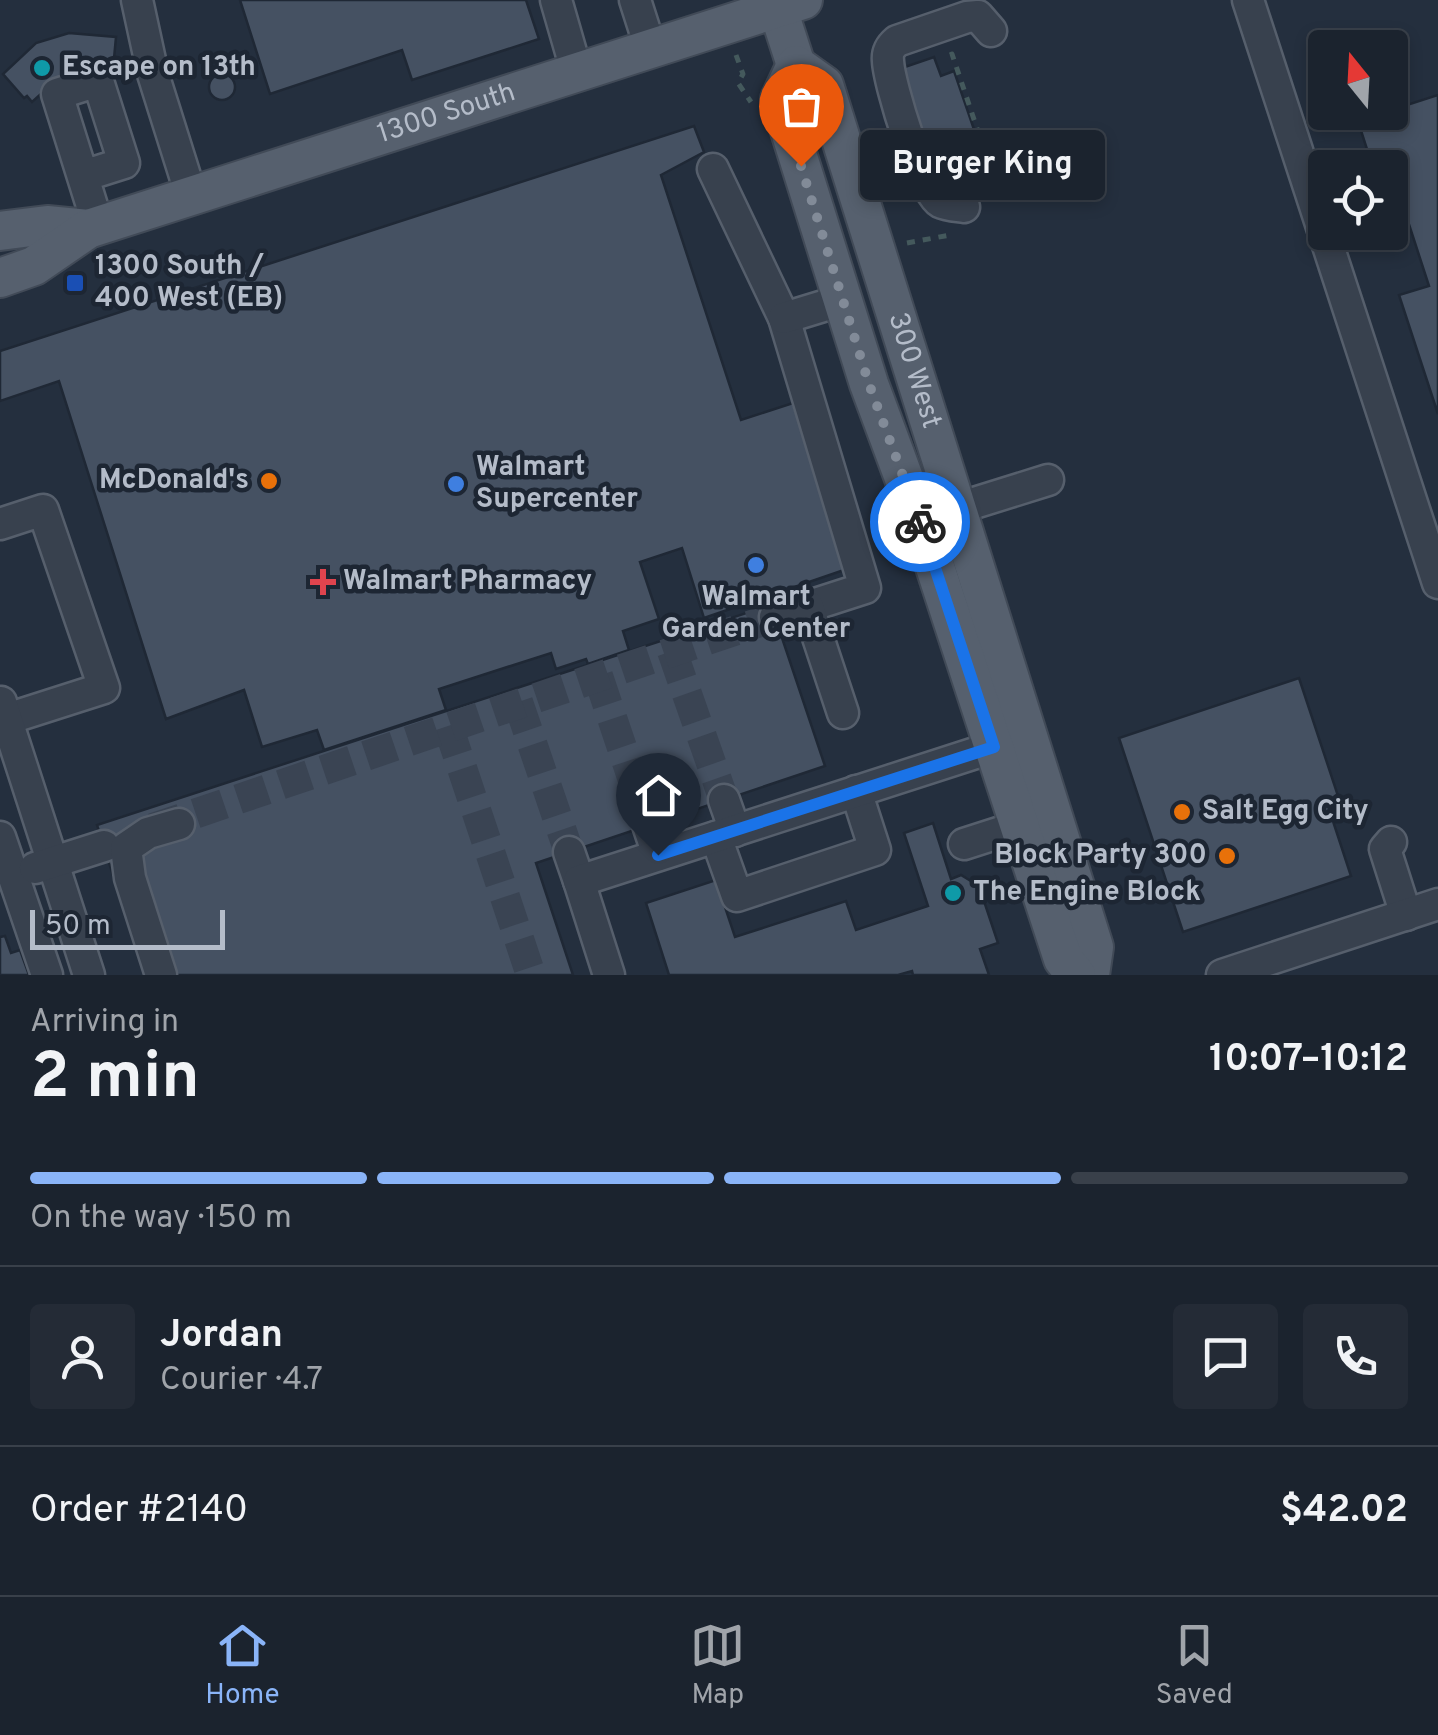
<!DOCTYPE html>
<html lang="en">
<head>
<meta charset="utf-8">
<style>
	:root { --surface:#1b232e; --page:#242b36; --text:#f1f3f6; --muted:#a0a4aa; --line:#39404a; --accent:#8ab4f8 }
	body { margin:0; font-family:Overpass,sans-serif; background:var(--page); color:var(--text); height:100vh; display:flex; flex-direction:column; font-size:38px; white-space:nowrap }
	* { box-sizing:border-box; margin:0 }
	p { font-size:32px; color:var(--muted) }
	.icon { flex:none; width:55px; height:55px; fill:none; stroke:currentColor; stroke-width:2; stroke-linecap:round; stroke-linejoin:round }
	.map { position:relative; height:975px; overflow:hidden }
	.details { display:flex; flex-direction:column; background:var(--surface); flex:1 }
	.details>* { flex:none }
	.needle { width:65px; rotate:342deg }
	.tools { position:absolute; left:1308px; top:30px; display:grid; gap:20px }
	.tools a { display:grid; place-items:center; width:100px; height:100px; border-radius:10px; background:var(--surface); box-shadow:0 5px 15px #0003,0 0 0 2px var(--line); font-size:50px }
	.scale { position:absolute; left:30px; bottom:25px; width:195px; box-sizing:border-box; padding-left:10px; border:5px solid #b4bcc9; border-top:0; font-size:28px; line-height:35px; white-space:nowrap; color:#b4bcc9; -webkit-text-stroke:8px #1d2633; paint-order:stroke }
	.pin { position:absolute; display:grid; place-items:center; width:85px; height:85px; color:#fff; margin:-102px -42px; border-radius:50% 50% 50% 0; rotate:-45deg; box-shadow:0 0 10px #0007 }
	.pin .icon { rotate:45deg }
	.courier { position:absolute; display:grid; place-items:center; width:100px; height:100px; margin:-50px; border:8px solid #1a73e8; border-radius:50%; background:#fff; color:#222; box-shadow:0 2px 12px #0007 }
	.bubble { position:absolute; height:70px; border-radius:10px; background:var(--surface); box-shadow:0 5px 15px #0003,0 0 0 2px var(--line); font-size:32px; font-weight:700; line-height:70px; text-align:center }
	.headline em { font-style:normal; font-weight:700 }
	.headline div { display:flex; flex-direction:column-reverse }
	.headline { display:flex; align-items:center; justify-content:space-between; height:170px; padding:0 30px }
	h1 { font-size:65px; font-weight:700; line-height:75px }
	.bar { display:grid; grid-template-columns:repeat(4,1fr); gap:15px 10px; align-content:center; height:120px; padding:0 30px }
	.bar i { height:12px; border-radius:8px; background:var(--line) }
	.bar .current { background:var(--accent) }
	.bar p { grid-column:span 4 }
	.line { display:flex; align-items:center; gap:25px; padding:0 30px; border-top:2px solid var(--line) }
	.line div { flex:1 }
	.round { display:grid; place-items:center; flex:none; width:105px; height:105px; border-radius:10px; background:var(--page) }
	.menu { display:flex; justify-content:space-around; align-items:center; height:140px; border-top:2px solid var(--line); background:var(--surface); font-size:28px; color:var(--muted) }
	.menu a { display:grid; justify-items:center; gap:5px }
	.menu .current { color:var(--accent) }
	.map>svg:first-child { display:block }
</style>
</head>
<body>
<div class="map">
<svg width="1438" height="975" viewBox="0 0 1438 975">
	<rect width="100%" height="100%" fill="#242f3e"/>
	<g fill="#455162" stroke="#1f2835" stroke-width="2.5">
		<polygon points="240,0 526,0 539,39 412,80 402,50 270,94"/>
		<polygon points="69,33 116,37 113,69 80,66 69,70 72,77 53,83 32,102 27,96 24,98 3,74 36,43"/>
		<polygon points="934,57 941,76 954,71 979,144 967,148 976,176 943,187 934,160 928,161 896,70"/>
		<polygon points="1390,64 1404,106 1438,95 1438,414 1399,295 1429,286 1405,212 1390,217 1390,168 1373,168 1355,112 1390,112"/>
		<circle cx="222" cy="87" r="13"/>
		<polygon points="694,126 704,152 661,175 741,420 793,403 847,569 704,618 682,548 640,562 659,619 623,631 629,650 588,664 586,659 556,669 551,653 439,689 446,710 324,750 317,730 262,747 244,690 166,719 59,381 0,401 0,351"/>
		<polygon points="771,605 825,766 536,863 573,975 145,975 97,825"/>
		<polygon points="1299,678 1342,808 1330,812 1351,876 1183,932 1119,738"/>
		<polygon points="933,823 951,879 961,875 979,886 998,943 980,949 989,975 913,975 912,971 898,975 669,975 646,903 716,880 735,937 846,901 856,930 928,906 904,833"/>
		<polygon points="5,936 11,953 20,950 29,975 0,975 0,937"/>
	</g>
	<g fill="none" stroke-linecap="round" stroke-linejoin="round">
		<g stroke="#3a4453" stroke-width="30" stroke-dasharray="30 15" stroke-linecap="butt">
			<polyline points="672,651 724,800"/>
			<polyline points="598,676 648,825"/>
			<polyline points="518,702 569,852"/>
			<polyline points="448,726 531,975"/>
			<polyline points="153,828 775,617"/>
		</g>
		<g stroke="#565f6c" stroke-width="35">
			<g id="minor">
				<polyline points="137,0 153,74 191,195"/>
				<polyline points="556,0 577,73"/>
				<polyline points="635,0 651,50"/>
				<polyline points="1248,0 1438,583"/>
				<polyline points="713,169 784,318 865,588 775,617"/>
				<polyline points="83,176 124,163 98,81 57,94 98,225"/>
				<path d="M 964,207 C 957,206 946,205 940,202 C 922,192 889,84 888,61 C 887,52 890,47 897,41 L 967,17 L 978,16 L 991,31"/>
				<polyline points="784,318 843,300"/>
				<polyline points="955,509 1048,480"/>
				<polyline points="0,524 43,510 104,688 7,719"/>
				<polyline points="808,607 843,713"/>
				<polyline points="1,702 89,975"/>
				<polyline points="724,800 735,831"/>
				<polyline points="648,825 658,855"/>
				<polyline points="0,837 47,975"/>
				<polyline points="716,837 737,896 875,850 856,791"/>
				<polyline points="1391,842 1385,849 1406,915"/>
				<polyline points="964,844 1020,826"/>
				<polyline points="569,852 579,881"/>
				<polyline points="35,868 104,846"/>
				<polyline points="161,975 130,878 126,848 148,833 179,824"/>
				<polyline points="609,975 579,881 994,747"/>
				<polyline points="1222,975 1438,904"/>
			</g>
		</g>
		<g stroke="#414a57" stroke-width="42">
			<g id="major">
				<path id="s1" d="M 775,0 L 796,65 L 824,85 L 1094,947 L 1090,975"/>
				<polyline points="796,65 780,99 869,384 921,524 1063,959 1076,975"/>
				<polyline points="0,231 47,225 88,229"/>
				<path id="s2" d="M 0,278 L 34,266 L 88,229 L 803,0"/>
			</g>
		</g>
		<g stroke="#44595c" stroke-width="5" stroke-dasharray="8 8" stroke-linecap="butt">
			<polyline points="736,55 743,74 738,83 751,102"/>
			<polyline points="950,55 952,54 994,179 981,182"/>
			<polyline points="907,243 950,235"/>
		</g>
		<use href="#minor" stroke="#38414e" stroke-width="30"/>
		<use href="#major" stroke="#56606e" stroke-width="38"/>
	</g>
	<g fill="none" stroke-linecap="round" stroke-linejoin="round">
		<polyline stroke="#828b98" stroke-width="10" stroke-dasharray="0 18" points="801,166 869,384 920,522"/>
		<polyline stroke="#1a73e8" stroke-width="12" points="658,855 994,747 920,522"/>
	</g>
	<g fill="#0f9aa8" stroke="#1d2633" stroke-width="4">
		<circle cx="42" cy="68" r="10"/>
		<circle cx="953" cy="893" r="10"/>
	</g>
	<rect fill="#1a4fb4" stroke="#1d2633" stroke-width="4" x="65" y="273" width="20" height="20" rx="5"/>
	<g fill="#e8710a" stroke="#1d2633" stroke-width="4">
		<circle cx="269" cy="481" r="10"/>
		<circle cx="1182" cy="812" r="10"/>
		<circle cx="1227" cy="856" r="10"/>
	</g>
	<g fill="#3f7fe0" stroke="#1d2633" stroke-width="4">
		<circle cx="456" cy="484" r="10"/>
		<circle cx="756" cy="565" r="10"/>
	</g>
	<path fill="#e0444e" stroke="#1d2633" stroke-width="4" d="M318 567h10v10h10v10h-10v10h-10v-10h-10v-10h10z"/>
	<g text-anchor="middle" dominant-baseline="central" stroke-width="9" stroke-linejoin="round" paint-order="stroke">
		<g font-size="28" font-weight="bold" fill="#b4bcc9" stroke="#1d2633" text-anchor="start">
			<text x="62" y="68">Escape on 13th</text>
			<text x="95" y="267">1300 South /<tspan x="95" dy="32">400 West (EB)</tspan></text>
			<text x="476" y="468">Walmart<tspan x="476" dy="32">Supercenter</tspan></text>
			<text x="249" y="481" text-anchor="end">McDonald's</text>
			<text x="343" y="582">Walmart Pharmacy</text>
			<text x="756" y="598" text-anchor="middle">Walmart<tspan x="756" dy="32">Garden Center</tspan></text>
			<text x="1202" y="812">Salt Egg City</text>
			<text x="1207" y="856" text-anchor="end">Block Party 300</text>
			<text x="973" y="893">The Engine Block</text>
		</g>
		<g font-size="28" fill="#b4bcc9" stroke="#1d2633">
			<text stroke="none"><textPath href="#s2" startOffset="478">1300 South</textPath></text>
			<text stroke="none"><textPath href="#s1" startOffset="402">300 West</textPath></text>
		</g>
	</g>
</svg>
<div class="tools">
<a><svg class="needle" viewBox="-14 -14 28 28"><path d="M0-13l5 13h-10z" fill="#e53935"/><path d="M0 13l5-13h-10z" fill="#a0a4aa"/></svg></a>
<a><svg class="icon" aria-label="locate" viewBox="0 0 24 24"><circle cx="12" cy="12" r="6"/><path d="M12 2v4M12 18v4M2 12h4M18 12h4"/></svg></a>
</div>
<div class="scale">50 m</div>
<div class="pin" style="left:801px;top:166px;background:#ea580c"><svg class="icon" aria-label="bag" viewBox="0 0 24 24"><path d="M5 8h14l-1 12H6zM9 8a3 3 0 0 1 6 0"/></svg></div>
<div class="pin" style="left:658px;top:855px;background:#1f2937"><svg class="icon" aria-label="home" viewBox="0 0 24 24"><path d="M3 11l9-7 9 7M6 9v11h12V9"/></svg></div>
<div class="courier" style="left:920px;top:522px"><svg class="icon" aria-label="bike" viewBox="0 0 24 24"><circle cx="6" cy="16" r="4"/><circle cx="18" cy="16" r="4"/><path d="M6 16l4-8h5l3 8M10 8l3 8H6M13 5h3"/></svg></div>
<div class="bubble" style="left:860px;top:130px;width:245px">Burger King</div>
</div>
<section class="details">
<div class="headline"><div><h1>2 min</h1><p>Arriving in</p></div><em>10:07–10:12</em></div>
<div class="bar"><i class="current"></i><i class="current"></i><i class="current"></i><i></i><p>On the way · 150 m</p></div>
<div class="line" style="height:180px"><a class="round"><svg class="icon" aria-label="person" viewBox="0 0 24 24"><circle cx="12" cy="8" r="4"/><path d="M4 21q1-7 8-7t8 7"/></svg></a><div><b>Jordan</b><p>Courier · 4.7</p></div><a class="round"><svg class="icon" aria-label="chat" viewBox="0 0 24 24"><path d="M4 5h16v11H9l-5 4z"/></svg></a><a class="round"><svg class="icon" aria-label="phone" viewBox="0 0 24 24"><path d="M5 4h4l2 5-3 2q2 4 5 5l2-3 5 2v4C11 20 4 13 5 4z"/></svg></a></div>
<div class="line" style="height:130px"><div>Order #2140</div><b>$42.02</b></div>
</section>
<nav class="menu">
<a class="current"><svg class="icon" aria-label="home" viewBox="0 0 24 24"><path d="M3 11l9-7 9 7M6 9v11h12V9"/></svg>Home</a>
<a><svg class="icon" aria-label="map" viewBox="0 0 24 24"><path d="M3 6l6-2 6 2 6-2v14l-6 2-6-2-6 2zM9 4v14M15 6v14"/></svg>Map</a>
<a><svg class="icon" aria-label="saved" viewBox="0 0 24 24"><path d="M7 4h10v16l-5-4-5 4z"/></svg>Saved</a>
</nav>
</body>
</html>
